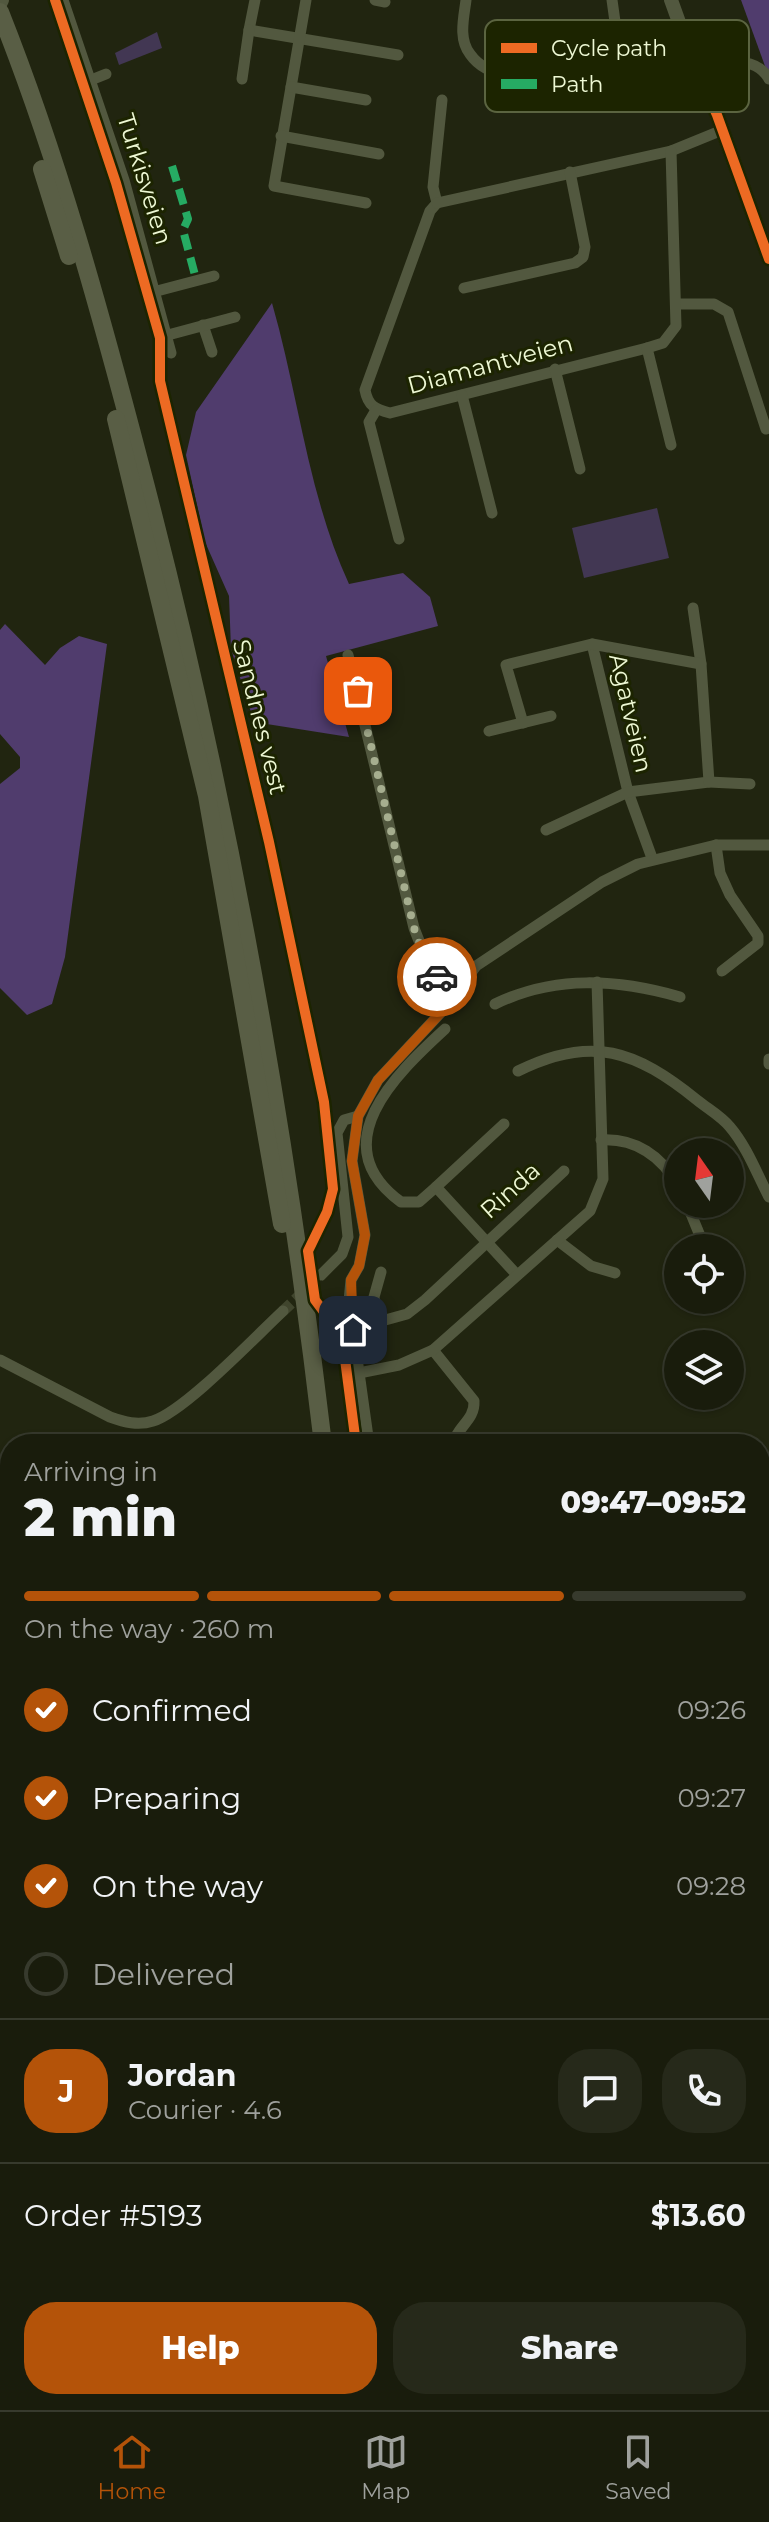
<!DOCTYPE html>
<html lang="en">
<head>
<meta charset="utf-8">
<style>
	:root { --surface:#191c0c; --page:#26291a; --text:#f1f3f6; --muted:#9fa19d; --line:#373a2d; --accent:#b45309 }
	body { margin:0; font-family:Montserrat,sans-serif; background:var(--page); color:var(--text); height:100vh; display:flex; flex-direction:column; font-size:30px; white-space:nowrap }
	* { box-sizing:border-box; margin:0 }
	p { font-size:26px; color:var(--muted) }
	.icon { flex:none; width:44px; height:44px; fill:none; stroke:currentColor; stroke-width:2; stroke-linecap:round; stroke-linejoin:round }
	.map { position:relative; flex:1; overflow:hidden }
	.details { position:absolute; left:0px; top:1434px; width:770px; height:976px; display:flex; flex-direction:column; background:var(--surface); border-radius:32px 32px 0 0; box-shadow:0 2px 6px #0004,0 0 0 2px var(--line) }
	.details>* { flex:none }
	.needle { width:52px; rotate:346deg }
	.buttons { position:absolute; left:664px; top:1138px; display:grid; gap:16px }
	.buttons a { display:grid; place-items:center; width:80px; height:80px; border-radius:50%; background:var(--surface); box-shadow:0 2px 6px #0004,0 0 0 2px var(--line); font-size:40px }
	.pin { position:absolute; display:grid; place-items:center; width:68px; height:68px; color:#fff; margin:-34px; border-radius:16px; box-shadow:0 4px 12px #0006 }
	.courier { position:absolute; display:grid; place-items:center; width:80px; height:80px; margin:-40px; border:6px solid #b45309; border-radius:50%; background:#fff; color:#222; box-shadow:0 2px 10px #0007 }
	.summary em { font-style:normal; font-weight:800 }
	.summary div { display:flex; flex-direction:column-reverse }
	.summary { display:flex; align-items:center; justify-content:space-between; height:136px; padding:0 24px }
	h1 { font-size:52px; font-weight:800; line-height:60px }
	.bar { display:grid; grid-template-columns:repeat(4,1fr); gap:12px 8px; align-content:center; height:96px; padding:0 24px }
	.bar i { height:10px; border-radius:6px; background:var(--line) }
	.bar .current { background:var(--accent) }
	.bar p { grid-column:span 4 }
	.line { display:flex; align-items:center; gap:20px; padding:0 24px; border-top:2px solid var(--line) }
	.line div { flex:1 }
	.round { display:grid; place-items:center; flex:none; width:84px; height:84px; border-radius:32px; background:var(--page) }
	ol { padding:0 24px; list-style:none }
	li { display:flex; align-items:center; gap:24px; height:88px }
	li p { margin-inline-start:auto }
	li .icon { padding:8px; border-radius:50%; background:var(--accent); color:#fff; stroke-width:4 }
	li:last-child { color:var(--muted) }
	li i { width:44px; height:44px; border:4px solid var(--line); border-radius:50% }
	.primary-button { display:flex; gap:16px; margin-top:auto; padding:16px 24px }
	.primary-button a { flex:1; height:92px; border-radius:32px; background:var(--accent); color:#fff; font-size:32px; font-weight:800; line-height:92px; text-align:center }
	.primary-button a+a { background:var(--page); color:var(--text) }
	.dock { display:flex; justify-content:space-around; align-items:center; height:112px; border-top:2px solid var(--line); background:var(--surface); font-size:22px; color:var(--muted) }
	.dock a { display:grid; justify-items:center; gap:4px }
	.dock .current { color:var(--accent) }
	.map>svg:first-child { display:block }
</style>
</head>
<body>
<div class="map">
<svg width="769" height="2410" viewBox="0 0 769 2410">
	<rect width="100%" height="100%" fill="#212510"/>
	<g fill="#423753">
		<polygon points="157,32 162,48 119,65 115,53"/>
		<polygon points="657,508 669,558 584,578 572,528"/>
	</g>
	<g fill="#503c6d">
		<polygon points="741,0 769,0 769,77"/>
		<path d="M 272,303 C 299,397 308,495 349,584 L 403,573 L 430,597 L 438,626 L 326,656 L 349,737 L 254,722 L 231,649 L 229,596 L 205,542 L 186,455 L 196,412 Z"/>
		<polygon points="5,624 45,665 60,648 79,636 107,644 65,957 52,1004 27,1015 0,988 0,784 20,768 20,757 0,734 0,630"/>
	</g>
	<g fill="none" stroke-linecap="round" stroke-linejoin="round">
		<polyline stroke="#40452d" stroke-width="11" stroke-dasharray="11 5.5" stroke-linecap="butt" points="283,1311 321,1275"/>
		<g stroke="#52583f" stroke-width="11">
			<polyline points="63,0 124,180 171,353"/>
			<polyline points="255,0 249,30 398,55"/>
			<polyline points="306,0 274,186 366,203"/>
			<polyline points="375,0 385,2"/>
			<path d="M 466,0 C 464,17 458,39 470,54 C 497,93 574,72 609,57 L 617,36 L 612,0"/>
			<path d="M 696,69 C 719,61 755,54 769,79"/>
			<polyline points="242,79 249,30"/>
			<polyline points="91,80 106,74"/>
			<polyline points="291,87 366,100"/>
			<path d="M 442,100 L 433,187 L 437,203 L 430,211 L 365,390 C 368,406 375,409 390,413 L 647,348"/>
			<polyline points="281,136 379,154"/>
			<polyline points="437,203 671,151 720,131"/>
			<polyline points="464,288 575,263 583,257 585,247 570,172"/>
			<polyline points="157,291 214,276"/>
			<polyline points="678,304 714,304 728,312 766,429"/>
			<polyline points="203,325 212,352"/>
			<polyline points="168,335 235,317"/>
			<polyline points="555,369 580,469"/>
			<polyline points="462,395 492,513"/>
			<polyline points="376,410 369,422 399,539"/>
			<polyline points="671,445 647,348 663,343 676,326 671,151"/>
			<polyline points="693,608 701,664"/>
			<polyline points="592,644 628,792 652,858"/>
			<path d="M 348,655 L 414,928 C 424,955 433,973 454,993"/>
			<polyline points="523,723 506,665 592,644 701,664 709,782 628,792 546,830"/>
			<polyline points="489,731 551,716"/>
			<polyline points="709,782 750,784"/>
			<polyline points="716,845 720,873 730,895 758,936 758,943 722,971"/>
			<path d="M 495,1004 C 555,975 617,979 680,997"/>
			<path d="M 445,1029 C 396,1074 322,1144 401,1202 L 419,1202 L 436,1187 L 517,1275"/>
			<polyline points="769,1059 769,1064"/>
			<path d="M 518,1071 C 592,1034 636,1051 697,1100 C 708,1109 721,1116 730,1127 C 747,1147 757,1174 769,1197"/>
			<path d="M 601,1140 C 635,1138 662,1156 678,1186"/>
			<polyline points="436,1187 504,1124"/>
			<polyline points="687,1204 705,1248"/>
			<polyline points="557,1240 591,1266 615,1273"/>
			<polyline points="381,1272 374,1297 381,1346"/>
			<polyline points="321,1275 342,1254 348,1237 337,1133 344,1120 358,1116"/>
			<polyline points="730,1290 733,1290"/>
			<polyline points="690,1304 700,1300"/>
			<polyline points="378,1322 407,1314 425,1300 564,1171"/>
			<path d="M 433,1350 L 474,1401 C 475,1421 457,1426 453,1444"/>
			<path d="M 0,1360 L 110,1417 C 124,1422 138,1426 153,1421 C 185,1411 255,1337 283,1311"/>
			<polyline points="359,1373 399,1365 433,1350 590,1211 603,1179 597,982"/>
			<polyline points="369,1444 349,1301 351,1280 359,1266 365,1235 352,1161 358,1116 378,1080 447,1006 476,966 602,882 638,864 716,845 769,845"/>
			<polyline points="760,2103 769,2108"/>
			<polyline points="760,2144 769,2148"/>
			<polyline points="760,2223 769,2227"/>
			<polyline points="760,2286 769,2285"/>
			<polyline points="580,2400 584,2410"/>
			<polyline points="541,2410 565,2400"/>
			<polyline points="656,2410 675,2400"/>
		</g>
		<g stroke="#52583f" stroke-width="14">
			<polyline points="671,0 698,75"/>
			<polyline points="696,69 717,115 769,259"/>
		</g>
		<polyline stroke="#52583f" stroke-width="16" points="0,2 1,0"/>
		<g stroke="#595e45" stroke-width="18">
			<path d="M 0,12 C 58,158 100,311 140,464 C 225,786 284,1113 323,1444"/>
			<polyline points="42,169 69,256"/>
			<polyline points="116,419 207,796 282,1224"/>
			<polyline points="352,2410 352,2400"/>
			<polyline points="365,2410 365,2400"/>
		</g>
		<polyline stroke="#26ab63" stroke-width="8" stroke-dasharray="16 8" stroke-linecap="butt" points="172,166 188,219 183,230 196,279"/>
		<g stroke="#1c2400" stroke-width="15">
			<g id="cycleway">
				<polyline points="55,0 116,183 160,338 160,381 269,842 324,1102 333,1189 327,1212 308,1251 315,1300 342,1336 356,1444"/>
				<polyline points="696,69 717,115 769,259"/>
			</g>
		</g>
		<use href="#cycleway" stroke="#ed6a23" stroke-width="10"/>
	</g>
	<g fill="none" stroke-linecap="round" stroke-linejoin="round">
		<polyline stroke="#a6ae8f" stroke-width="8" stroke-dasharray="0 14.4" points="358,691 414,928 424,957 437,977"/>
		<polyline stroke="#b45309" stroke-width="10" points="353,1330 351,1280 359,1266 365,1235 352,1161 358,1116 378,1080 447,1006 454,993 437,977"/>
	</g>
	<g text-anchor="middle" dominant-baseline="central" stroke-width="6" stroke-linejoin="round" paint-order="stroke">
		<g font-size="24" fill="#eef8d4" stroke="#1c2400">
			<text transform="translate(145 179) rotate(73)">Turkisveien</text>
			<text transform="translate(490 364) rotate(-15)">Diamantveien</text>
			<text transform="translate(631 713) rotate(77)">Agatveien</text>
			<text transform="translate(260 717) rotate(76)">Sandnes vest</text>
			<text transform="translate(510 1190) rotate(-42)">Rinda</text>
		</g>
	</g>
	<rect x="485" y="20" width="264" height="92" rx="12" fill="#1c2400" stroke="#5b6440" stroke-width="2"/>
	<rect x="501" y="43" width="36" height="10" fill="#ed6a23"/>
	<rect x="501" y="79" width="36" height="10" fill="#26ab63"/>
	<g font-size="22" fill="#eef8d4">
		<text x="551" y="56">Cycle path</text>
		<text x="551" y="92">Path</text>
	</g>
</svg>
<div class="buttons">
<a><svg class="needle" viewBox="-14 -14 28 28"><path d="M0-13l5 13h-10z" fill="#e53935"/><path d="M0 13l5-13h-10z" fill="#9fa19d"/></svg></a>
<a><svg class="icon" aria-label="locate" viewBox="0 0 24 24"><circle cx="12" cy="12" r="6"/><path d="M12 2v4M12 18v4M2 12h4M18 12h4"/></svg></a>
<a><svg class="icon" aria-label="layers" viewBox="0 0 24 24"><path d="M12 4l9 5-9 5-9-5zM3 14l9 5 9-5"/></svg></a>
</div>
<div class="pin" style="left:358px;top:691px;background:#ea580c"><svg class="icon" aria-label="bag" viewBox="0 0 24 24"><path d="M5 8h14l-1 12H6zM9 8a3 3 0 0 1 6 0"/></svg></div>
<div class="pin" style="left:353px;top:1330px;background:#1f2937"><svg class="icon" aria-label="home" viewBox="0 0 24 24"><path d="M3 11l9-7 9 7M6 9v11h12V9"/></svg></div>
<div class="courier" style="left:437px;top:977px"><svg class="icon" aria-label="car" viewBox="0 0 24 24"><path d="M5 17H2v-5l4-1 3-4h7l3 4 3 1v5h-3M9 17h6M6 11h13"/><circle cx="7" cy="17" r="2"/><circle cx="17" cy="17" r="2"/></svg></div>
<section class="details">
<div class="summary"><div><h1>2 min</h1><p>Arriving in</p></div><em>09:47–09:52</em></div>
<div class="bar"><i class="current"></i><i class="current"></i><i class="current"></i><i></i><p>On the way · 260 m</p></div>
<ol>
<li><svg class="icon" aria-label="check" viewBox="0 0 24 24"><path d="M5 12l5 5 9-10"/></svg>Confirmed<p>09:26</p></li>
<li><svg class="icon" aria-label="check" viewBox="0 0 24 24"><path d="M5 12l5 5 9-10"/></svg>Preparing<p>09:27</p></li>
<li><svg class="icon" aria-label="check" viewBox="0 0 24 24"><path d="M5 12l5 5 9-10"/></svg>On the way<p>09:28</p></li>
<li><i></i>Delivered</li>
</ol>
<div class="line" style="height:144px"><b class="round" style="background:var(--accent);color:#fff">J</b><div><b>Jordan</b><p>Courier · 4.6</p></div><a class="round"><svg class="icon" aria-label="chat" viewBox="0 0 24 24"><path d="M4 5h16v11H9l-5 4z"/></svg></a><a class="round"><svg class="icon" aria-label="phone" viewBox="0 0 24 24"><path d="M5 4h4l2 5-3 2q2 4 5 5l2-3 5 2v4C11 20 4 13 5 4z"/></svg></a></div>
<div class="line" style="height:104px"><div>Order #5193</div><b>$13.60</b></div>
<div class="primary-button"><a>Help</a><a>Share</a></div>
</section>
</div>
<nav class="dock">
<a class="current"><svg class="icon" aria-label="home" viewBox="0 0 24 24"><path d="M3 11l9-7 9 7M6 9v11h12V9"/></svg>Home</a>
<a><svg class="icon" aria-label="map" viewBox="0 0 24 24"><path d="M3 6l6-2 6 2 6-2v14l-6 2-6-2-6 2zM9 4v14M15 6v14"/></svg>Map</a>
<a><svg class="icon" aria-label="saved" viewBox="0 0 24 24"><path d="M7 4h10v16l-5-4-5 4z"/></svg>Saved</a>
</nav>
</body>
</html>
